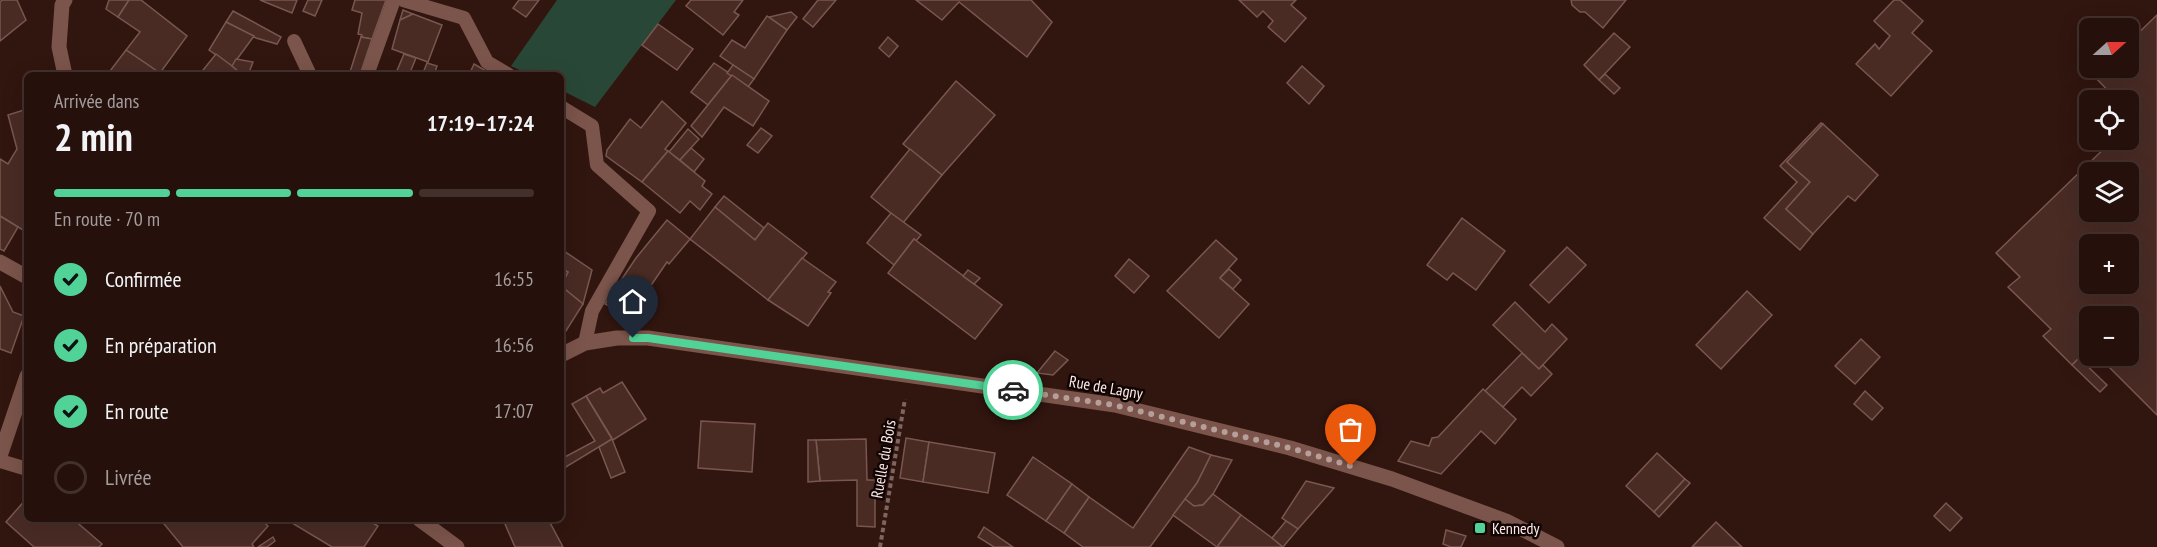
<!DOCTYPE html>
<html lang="fr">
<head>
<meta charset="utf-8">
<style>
	:root { --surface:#25100b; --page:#311e19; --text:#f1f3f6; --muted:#a39d9d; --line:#42302c; --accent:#51d398 }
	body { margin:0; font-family:"PT Sans Narrow",sans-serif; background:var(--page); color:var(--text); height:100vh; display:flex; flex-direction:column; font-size:22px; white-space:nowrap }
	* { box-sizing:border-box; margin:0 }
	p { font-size:20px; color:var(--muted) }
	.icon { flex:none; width:33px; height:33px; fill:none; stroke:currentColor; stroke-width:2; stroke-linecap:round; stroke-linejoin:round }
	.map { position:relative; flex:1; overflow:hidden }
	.details { position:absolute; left:24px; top:72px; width:540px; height:450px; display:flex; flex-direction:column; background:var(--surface); border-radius:9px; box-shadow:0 6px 24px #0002,0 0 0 2px var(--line) }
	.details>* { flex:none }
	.needle { width:39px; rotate:69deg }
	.tools { position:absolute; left:2079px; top:18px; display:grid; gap:12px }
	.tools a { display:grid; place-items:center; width:60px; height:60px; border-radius:9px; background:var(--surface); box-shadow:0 6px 24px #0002,0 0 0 2px var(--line); font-size:30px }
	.pin { position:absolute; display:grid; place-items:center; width:51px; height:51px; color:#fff; margin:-62px -26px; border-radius:50% 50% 50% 0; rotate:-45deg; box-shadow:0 0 6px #0007 }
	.pin .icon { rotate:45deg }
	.courier { position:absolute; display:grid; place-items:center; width:60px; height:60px; margin:-30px; border:4px solid #51d398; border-radius:50%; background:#fff; color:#222; box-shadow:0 2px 8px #0007 }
	.headline em { font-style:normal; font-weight:800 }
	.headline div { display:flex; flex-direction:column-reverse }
	.headline { display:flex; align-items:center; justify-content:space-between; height:102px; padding:0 30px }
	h1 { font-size:39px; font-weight:800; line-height:45px }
	.bar { display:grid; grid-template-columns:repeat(4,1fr); gap:9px 6px; align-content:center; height:72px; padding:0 30px }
	.bar i { height:8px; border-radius:4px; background:var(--line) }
	.bar .active { background:var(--accent) }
	.bar p { grid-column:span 4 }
	ol { padding:0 30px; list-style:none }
	li { display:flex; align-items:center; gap:18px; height:66px }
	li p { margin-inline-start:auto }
	li .icon { padding:6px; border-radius:50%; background:var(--accent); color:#111; stroke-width:4 }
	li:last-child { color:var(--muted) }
	li i { width:33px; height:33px; border:3px solid var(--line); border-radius:50% }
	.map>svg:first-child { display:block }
</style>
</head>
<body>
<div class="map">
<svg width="2157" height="547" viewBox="0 0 2157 547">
	<rect width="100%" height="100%" fill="#31150f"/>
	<polygon fill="#294737" points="557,0 676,0 595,107 561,90 561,75 530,75 511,66"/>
	<g fill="#492b24" stroke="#795750" stroke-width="1.5" fill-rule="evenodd">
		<polygon points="2,0 17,0 26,20 0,41 0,2"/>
		<polygon points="109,0 129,0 118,17 106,9"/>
		<polygon points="129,0 141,0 187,36 160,73 126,50 140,32 118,17"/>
		<polygon points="260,0 297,0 292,13"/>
		<polygon points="308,0 322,0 315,16 303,11"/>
		<polygon points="355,0 386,0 372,39 361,37 362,35 358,34 362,13 352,10"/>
		<polygon points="519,0 539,0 526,17 513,8"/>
		<polygon points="691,0 743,0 734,12 739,15 723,35 686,6"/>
		<polygon points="818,0 836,0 813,27 803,19"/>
		<polygon points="916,0 1031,0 1052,22 1027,57 959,2 942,20"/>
		<polygon points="1239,0 1296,0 1291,5 1306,18 1285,42 1268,27 1273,21 1263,11 1257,17"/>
		<polygon points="1571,0 1626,0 1603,28 1585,12 1580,12 1572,5"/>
		<polygon points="1894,0 1900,0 1923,21 1912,33 1932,51 1891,96 1856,64 1875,44 1879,49 1890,36 1874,21"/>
		<polygon points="403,10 413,14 400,20"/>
		<polygon points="233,11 281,37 277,44 256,38 226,22"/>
		<polygon points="791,12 797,17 787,30 769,17"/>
		<polygon points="413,14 442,25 428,62 392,49 400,20"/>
		<path d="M 2157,15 L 2157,415 L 2098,356 L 2128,356 L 2128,316 L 2090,316 L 2090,356 L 2095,356 L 2086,364 L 2079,358 L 2072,365 L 2043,336 L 2051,329 L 2008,287 L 2020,277 L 1996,253 L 2113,140 L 2128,140 L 2128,124 L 2134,119 L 2128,113 L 2128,100 L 2117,100 L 2094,76 L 2103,68 L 2128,68 L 2128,43 ZM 2090,172 L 2128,172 L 2128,212 L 2090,212 ZM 2090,244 L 2128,244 L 2128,284 L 2090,284 Z"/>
		<polygon points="767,16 787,30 754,79 720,56 732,40 745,48"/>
		<polygon points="226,22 254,36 232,66 209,50"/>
		<polygon points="658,24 693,49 677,70 642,45"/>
		<polygon points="1614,33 1630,47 1599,80 1584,65"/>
		<polygon points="361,37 372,39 360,75 350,72"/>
		<polygon points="888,37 898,46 889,57 879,48"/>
		<polygon points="126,50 160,73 162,75 107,75"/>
		<polygon points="216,54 232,66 243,75 199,75"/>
		<polygon points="404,54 416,58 409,75 396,73"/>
		<polygon points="236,59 253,62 248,75 243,75 232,66"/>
		<polygon points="427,63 437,66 434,75 423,73"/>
		<polygon points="714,63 732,75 708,105 691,92"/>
		<polygon points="474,64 493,75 469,75"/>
		<polygon points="733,65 754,79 748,87 727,73"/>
		<polygon points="1302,66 1324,86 1309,104 1287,83"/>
		<polygon points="1605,74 1620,88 1614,94 1599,80"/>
		<polygon points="732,75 769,101 753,126 724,107 702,137 691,126"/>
		<polygon points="956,81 995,115 942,175 903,144"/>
		<polygon points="662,101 686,123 665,149 668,151 642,182 606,156 607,150 630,119 641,128"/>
		<polygon points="27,109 27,224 23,230 0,216 0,159 8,164 17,149 8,115"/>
		<polygon points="1821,123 1823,124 1787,162 1810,182 1786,209 1813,234 1800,250 1764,218 1797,182 1780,166"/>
		<polygon points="1823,124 1878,175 1855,201 1848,196 1813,234 1786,209 1810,182 1787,162"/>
		<polygon points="761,128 772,136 758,153 747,145"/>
		<polygon points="688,129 699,139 680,160 669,152"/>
		<polygon points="691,148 704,159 694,172 680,160"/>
		<polygon points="910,149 942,175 903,223 871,197"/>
		<polygon points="668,151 705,181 702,186 712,194 700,210 690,201 680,213 642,182"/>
		<polygon points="724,196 764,228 755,240 715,207"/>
		<polygon points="715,207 755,240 768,223 807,253 768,300 690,239"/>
		<polygon points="891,213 921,235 916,241 914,239 894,265 867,243"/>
		<polygon points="0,216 18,227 4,251 0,249"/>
		<polygon points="1462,218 1505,251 1476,290 1453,273 1447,280 1427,265"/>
		<polygon points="667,220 690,239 669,264 667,262 630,316 605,304 636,258"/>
		<polygon points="914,239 1002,305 975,339 888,273"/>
		<polygon points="1216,240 1237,259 1220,278 1249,304 1219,338 1167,291"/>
		<polygon points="1567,247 1586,265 1549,303 1530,285"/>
		<polygon points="561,249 592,270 583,304 561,286 568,272 561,268"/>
		<polygon points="802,258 836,282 828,292 831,293 808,326 768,300"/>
		<polygon points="1129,259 1149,276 1134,293 1115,276"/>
		<polygon points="1229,269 1241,280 1233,289 1220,278"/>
		<polygon points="564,270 568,272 561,286 561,274"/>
		<polygon points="968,270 980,278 974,284 963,276"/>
		<polygon points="0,286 13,312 24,316 11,353 0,349"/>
		<polygon points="561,286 583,304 564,334 561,334"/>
		<polygon points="1747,291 1772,315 1721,369 1696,345"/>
		<polygon points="1515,302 1545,332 1552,324 1567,339 1539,369 1493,325"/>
		<polygon points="1861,339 1880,357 1855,384 1835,366"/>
		<polygon points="1055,351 1068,360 1053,375 1037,373"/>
		<polygon points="1522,353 1539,369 1543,365 1552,374 1531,396 1522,387 1503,407 1485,391"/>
		<polygon points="2079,358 2107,385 2100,392 2072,365"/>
		<polygon points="622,382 646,419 613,440 586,396 600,388 603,393"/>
		<polygon points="1483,389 1516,419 1495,444 1481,431 1441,474 1398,461 1411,441 1429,446 1432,438 1438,437"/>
		<polygon points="1865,391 1883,408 1872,420 1854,404"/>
		<polygon points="586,396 612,439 561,470 561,459 595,441 572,404"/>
		<polygon points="701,421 755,424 752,472 698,468"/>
		<polygon points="906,438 929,442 923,482 900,478"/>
		<polygon points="612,439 625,472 611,478 599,447"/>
		<polygon points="866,439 867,480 875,480 875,527 857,526 857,480 820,481 816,440"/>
		<polygon points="808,440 816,440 820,481 808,482"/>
		<polygon points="929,442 995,453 988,493 923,482"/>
		<polygon points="1189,447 1211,455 1197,483 1150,547 1083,547 1064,533 1089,497 1133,528"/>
		<polygon points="1657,453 1685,479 1654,512 1626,486"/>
		<polygon points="1211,455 1232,460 1213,494 1203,505 1194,506 1185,499 1197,483"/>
		<polygon points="1033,457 1072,484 1046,521 1007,495"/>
		<polygon points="1685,479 1690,483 1659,517 1654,512"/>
		<polygon points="1306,481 1334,488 1298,529 1282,518"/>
		<polygon points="1072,484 1089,497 1064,533 1046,521"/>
		<polygon points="1213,494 1241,515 1217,547 1173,515 1185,499 1194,506 1203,505"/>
		<polygon points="27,498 27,519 73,519 102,544 99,547 34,547 6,522"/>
		<polygon points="1946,503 1962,518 1950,531 1934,516"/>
		<polygon points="1241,515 1272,538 1283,547 1217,547"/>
		<polygon points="160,519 260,519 268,526 252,544 254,547 183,547"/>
		<polygon points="366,519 378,526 364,547 332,547 287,520"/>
		<polygon points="515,519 548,519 563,547 515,547 505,524"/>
		<polygon points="1286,521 1298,529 1283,547 1272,538"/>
		<polygon points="1716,522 1742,547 1692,547"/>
		<polygon points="984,527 1013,547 994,547 978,537"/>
		<polygon points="1446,530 1466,536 1461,547 1451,547 1443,544"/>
		<polygon points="273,537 275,541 267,547 258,547"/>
	</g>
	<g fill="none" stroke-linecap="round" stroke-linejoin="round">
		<polyline stroke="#7e6560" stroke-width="4" stroke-dasharray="4.5 3" stroke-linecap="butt" points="880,547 905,399"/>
		<g stroke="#7b544b" stroke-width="14">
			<polyline points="403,0 464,18 487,62 509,75"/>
			<polyline points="294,41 310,75"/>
			<polyline points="367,75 394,0"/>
			<polyline points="561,107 592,126 597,165 649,211 592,311 585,343"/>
			<polyline points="0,461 27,469"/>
		</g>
		<g stroke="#7b544b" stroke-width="15">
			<polyline points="0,262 27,277"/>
			<polyline points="561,355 585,343 617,338 648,338 1115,405 1290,448 1392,479 1506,521 1557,547"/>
			<polyline points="419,519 457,547"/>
		</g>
		<g stroke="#7b544b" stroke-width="15">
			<polyline points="65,0 62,5 59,47 65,75"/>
			<polyline points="0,456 27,376"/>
		</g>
	</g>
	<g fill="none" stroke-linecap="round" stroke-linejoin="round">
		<polyline stroke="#b69f9a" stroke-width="6" stroke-dasharray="0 10.8" points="1013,390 1114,405 1290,448 1351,466"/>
		<polyline stroke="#51d398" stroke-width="8" points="633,338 648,338 1013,390"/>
	</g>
	<rect fill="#51d398" stroke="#100504" stroke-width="2" x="1474" y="522" width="12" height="12" rx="3"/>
	<g text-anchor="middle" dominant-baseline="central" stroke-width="5" stroke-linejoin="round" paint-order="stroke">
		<g font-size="16" fill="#feeae5" stroke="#100504">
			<text transform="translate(1106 387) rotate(10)">Rue de Lagny</text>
			<text transform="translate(883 459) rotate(-80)">Ruelle du Bois</text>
		</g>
		<g font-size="16" fill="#feeae5" stroke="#100504" text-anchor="start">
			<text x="1492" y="528">Kennedy</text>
		</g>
	</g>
</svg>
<div class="tools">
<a><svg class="needle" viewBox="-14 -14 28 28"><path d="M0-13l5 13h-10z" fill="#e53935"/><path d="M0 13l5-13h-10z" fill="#a39d9d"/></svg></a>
<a><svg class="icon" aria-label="locate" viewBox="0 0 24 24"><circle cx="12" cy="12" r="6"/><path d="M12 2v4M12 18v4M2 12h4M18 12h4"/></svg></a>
<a><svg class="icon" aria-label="layers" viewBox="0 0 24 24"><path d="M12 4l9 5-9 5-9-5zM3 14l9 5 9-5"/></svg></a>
<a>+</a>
<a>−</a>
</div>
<div class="pin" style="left:1351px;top:466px;background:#ea580c"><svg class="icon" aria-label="bag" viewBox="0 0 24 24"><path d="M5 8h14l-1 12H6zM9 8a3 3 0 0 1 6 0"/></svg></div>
<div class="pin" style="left:633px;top:338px;background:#1f2937"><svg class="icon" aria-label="home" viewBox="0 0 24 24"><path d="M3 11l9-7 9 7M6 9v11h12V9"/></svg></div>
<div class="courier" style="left:1013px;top:390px"><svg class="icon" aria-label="car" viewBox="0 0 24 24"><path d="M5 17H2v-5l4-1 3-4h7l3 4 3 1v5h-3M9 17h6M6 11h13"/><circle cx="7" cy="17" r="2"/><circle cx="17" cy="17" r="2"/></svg></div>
<section class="details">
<div class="headline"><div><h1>2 min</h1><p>Arrivée dans</p></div><em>17:19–17:24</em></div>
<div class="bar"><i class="active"></i><i class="active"></i><i class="active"></i><i></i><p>En route · 70 m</p></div>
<ol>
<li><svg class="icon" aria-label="check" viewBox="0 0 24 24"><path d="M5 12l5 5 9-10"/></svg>Confirmée<p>16:55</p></li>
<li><svg class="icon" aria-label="check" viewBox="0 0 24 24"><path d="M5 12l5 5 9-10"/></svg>En préparation<p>16:56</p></li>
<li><svg class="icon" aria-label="check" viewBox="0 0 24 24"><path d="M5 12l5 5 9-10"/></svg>En route<p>17:07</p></li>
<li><i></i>Livrée</li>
</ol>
</section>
</div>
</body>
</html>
